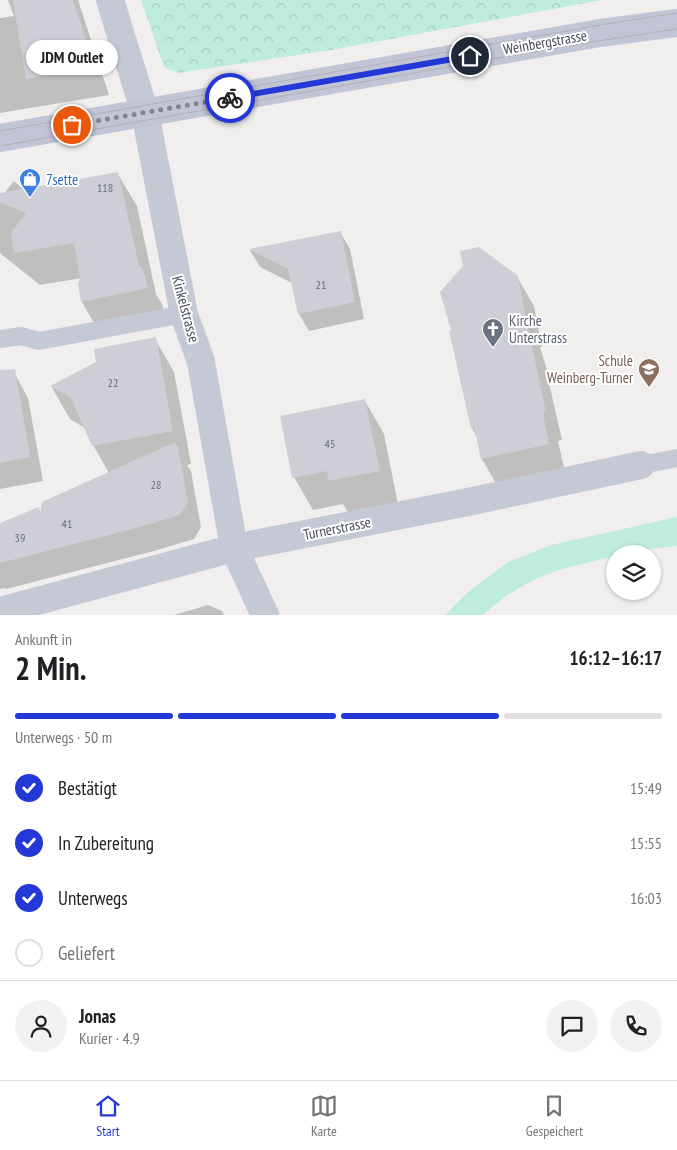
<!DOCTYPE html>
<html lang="de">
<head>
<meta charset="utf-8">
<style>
	:root { --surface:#fff; --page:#f2f2f2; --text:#202124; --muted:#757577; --line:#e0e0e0; --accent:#2338d6 }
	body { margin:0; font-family:"PT Sans Narrow",sans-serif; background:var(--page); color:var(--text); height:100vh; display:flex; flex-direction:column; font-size:19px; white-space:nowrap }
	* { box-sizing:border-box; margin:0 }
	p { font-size:16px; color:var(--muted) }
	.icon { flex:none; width:28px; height:28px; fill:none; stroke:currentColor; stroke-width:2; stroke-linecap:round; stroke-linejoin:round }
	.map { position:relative; height:615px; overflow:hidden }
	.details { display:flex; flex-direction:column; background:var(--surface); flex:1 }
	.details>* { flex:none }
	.controls { position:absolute; left:606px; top:545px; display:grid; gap:10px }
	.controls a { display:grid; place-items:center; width:55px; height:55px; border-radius:50%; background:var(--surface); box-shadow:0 1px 4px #0004; font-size:25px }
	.pin { position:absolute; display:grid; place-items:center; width:42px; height:42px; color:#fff; margin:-21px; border:2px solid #fff; border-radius:50%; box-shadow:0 1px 5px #0007 }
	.courier { position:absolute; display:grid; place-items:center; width:50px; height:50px; margin:-25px; border:4px solid #2338d6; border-radius:50%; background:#fff; color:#222; box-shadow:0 1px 6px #0007 }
	.bubble { position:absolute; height:35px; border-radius:18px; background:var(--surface); box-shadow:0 1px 4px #0004; font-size:16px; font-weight:700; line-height:35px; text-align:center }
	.summary em { font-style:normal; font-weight:700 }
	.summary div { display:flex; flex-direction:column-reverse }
	.summary { display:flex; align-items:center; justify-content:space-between; height:85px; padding:0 15px }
	h1 { font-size:32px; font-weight:700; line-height:38px }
	.bar { display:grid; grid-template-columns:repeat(4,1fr); gap:8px 5px; align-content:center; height:60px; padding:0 15px }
	.bar i { height:6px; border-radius:4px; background:var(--line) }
	.bar .current { background:var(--accent) }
	.bar p { grid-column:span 4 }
	.line { display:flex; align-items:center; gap:12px; padding:0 15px; border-top:1px solid var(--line) }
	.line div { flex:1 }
	.round { display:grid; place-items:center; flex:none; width:52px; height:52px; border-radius:26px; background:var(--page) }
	ol { padding:0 15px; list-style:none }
	li { display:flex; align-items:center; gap:15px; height:55px }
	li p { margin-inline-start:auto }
	li .icon { padding:5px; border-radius:50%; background:var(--accent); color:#fff; stroke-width:4 }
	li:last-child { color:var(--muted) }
	li i { width:28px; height:28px; border:2px solid var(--line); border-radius:50% }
	.tabs { display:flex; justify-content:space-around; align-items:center; height:70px; border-top:1px solid var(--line); background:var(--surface); font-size:14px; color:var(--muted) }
	.tabs a { display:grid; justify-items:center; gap:2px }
	.tabs .current { color:var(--accent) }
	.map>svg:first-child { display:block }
</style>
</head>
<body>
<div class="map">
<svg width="677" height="615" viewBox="0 0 677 615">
	<defs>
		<pattern id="forest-crowns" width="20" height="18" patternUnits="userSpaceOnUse" patternTransform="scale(1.25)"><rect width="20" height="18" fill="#bfecdf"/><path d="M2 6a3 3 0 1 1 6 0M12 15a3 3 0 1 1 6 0" fill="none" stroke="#a6ccc2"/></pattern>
	</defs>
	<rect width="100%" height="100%" fill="#f1efee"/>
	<polygon fill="url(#forest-crowns)" points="141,0 602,0 331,50 178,73 164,67"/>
	<polygon fill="#bfecdf" points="677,517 677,546 648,549 625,554 615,554 615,556 562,569 533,580 506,596 483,615 445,615 469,591 508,562 551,545"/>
	<g fill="#0003">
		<polygon points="8,0 78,0 109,95 0,113 0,18 14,16"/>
		<polygon points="117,173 137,206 156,294 162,304 167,322 101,335 82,302 82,278 40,285 1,254 0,252 0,199 14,181 24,190"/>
		<polygon points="340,232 350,249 364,319 309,331 299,314 292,283 260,267 250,250"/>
		<polygon points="517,277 534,306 542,347 540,347 547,370 546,370 562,440 558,441 565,472 498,487 482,459 477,437 472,428 451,332"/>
		<polygon points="155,339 174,372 191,464 187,465 191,471 201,527 194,539 154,551 6,589 6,588 0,589 0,525 38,508 42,514 109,473 93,445 85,428 70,419 51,386"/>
		<polygon points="15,374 28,398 43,481 0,489 0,376"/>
		<polygon points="365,401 384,434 398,504 349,514 343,504 313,510 294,477"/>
		<polygon points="208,605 222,611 224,615 174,615"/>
	</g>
	<g fill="#cecfd6">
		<polygon points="13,0 73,0 95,68 26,79"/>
		<polygon points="118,172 139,265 143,269 148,288 81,302 78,284 80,278 74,243 14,253 11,233 26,213 0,202 0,193"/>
		<polygon points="341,231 355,302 298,314 288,269 249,249"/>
		<polygon points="479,247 518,276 526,319 525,319 532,342 531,342 546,412 543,413 549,444 481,459 474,427 471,428 449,331 451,330 440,292 463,266 460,251"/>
		<polygon points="156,337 173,431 92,446 71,398 50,386 96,362 94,349"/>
		<polygon points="15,369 30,457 0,463 0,370"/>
		<polygon points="365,399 380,471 328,481 327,471 292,478 280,416"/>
		<polygon points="175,442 176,446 178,446 188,503 180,515 140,527 0,563 0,523 39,507 40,514 42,502"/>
	</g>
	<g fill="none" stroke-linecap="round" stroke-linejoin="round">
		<g stroke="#c5c9d5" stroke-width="18">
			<polyline points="0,339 21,336 39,341 184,314"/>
			<polyline points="641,465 677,458"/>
		</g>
		<g stroke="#c5c9d5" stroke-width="28">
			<polyline points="110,0 145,113 184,314 201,362 234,548 265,615"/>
			<polyline points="0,611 234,548 468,502 641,465"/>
		</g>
		<polyline stroke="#c2c5d6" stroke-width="28" points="0,138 600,33 677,23"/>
		<g stroke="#b1b1b8" stroke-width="1">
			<polyline points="0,131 606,24 677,13"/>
			<polyline points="0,146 578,44 677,29"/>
		</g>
	</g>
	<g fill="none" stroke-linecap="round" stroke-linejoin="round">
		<polyline stroke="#82848e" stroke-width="5" stroke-dasharray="0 9" points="72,125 230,98"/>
		<polyline stroke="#2338d6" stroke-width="6" points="230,98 470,56"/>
	</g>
	<defs>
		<g id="shop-pin" transform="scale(1.125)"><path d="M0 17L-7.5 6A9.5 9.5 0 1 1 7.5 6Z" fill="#3f7fe0" stroke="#fff"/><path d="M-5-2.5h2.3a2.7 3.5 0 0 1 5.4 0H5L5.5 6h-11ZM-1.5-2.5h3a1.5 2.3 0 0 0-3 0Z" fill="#fff"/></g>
		<g id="church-pin" transform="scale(1.125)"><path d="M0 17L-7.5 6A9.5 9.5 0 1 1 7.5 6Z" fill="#6b7280" stroke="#fff"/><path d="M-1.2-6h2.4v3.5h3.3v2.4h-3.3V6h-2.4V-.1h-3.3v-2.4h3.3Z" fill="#fff"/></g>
		<g id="school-pin" transform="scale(1.125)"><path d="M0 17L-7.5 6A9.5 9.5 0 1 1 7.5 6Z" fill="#8d6e63" stroke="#fff"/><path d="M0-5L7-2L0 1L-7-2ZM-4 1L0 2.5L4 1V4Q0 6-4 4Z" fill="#fff"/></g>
	</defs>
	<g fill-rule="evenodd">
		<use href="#shop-pin" x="30" y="179"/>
		<use href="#church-pin" x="493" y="329"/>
		<use href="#school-pin" x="649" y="369"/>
	</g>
	<g text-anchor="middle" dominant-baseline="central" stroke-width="4" stroke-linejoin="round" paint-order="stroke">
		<g font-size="12" fill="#696c7a">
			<text x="105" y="187">118</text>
			<text x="321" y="284">21</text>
			<text x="113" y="382">22</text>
			<text x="330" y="443">45</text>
			<text x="156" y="484">28</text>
			<text x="67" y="523">41</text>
			<text x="20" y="537">39</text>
		</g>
		<g font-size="15" fill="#474b5b" stroke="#fff">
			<text transform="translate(545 42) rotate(-10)">Weinbergstrasse</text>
			<text transform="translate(186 309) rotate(75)">Kinkelstrasse</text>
			<text transform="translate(337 528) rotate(-11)">Turnerstrasse</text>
		</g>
		<g font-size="15" fill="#366cbe" stroke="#fff" text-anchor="start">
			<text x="46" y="179">7sette</text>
		</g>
		<g font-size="15" fill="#5b616d" stroke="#fff" text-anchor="start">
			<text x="509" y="320">Kirche<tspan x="509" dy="17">Unterstrass</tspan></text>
		</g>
		<g font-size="15" fill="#785e54" stroke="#fff" text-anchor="end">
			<text x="633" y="360">Schule<tspan x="633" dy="17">Weinberg-Turner</tspan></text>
		</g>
	</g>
</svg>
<div class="controls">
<a><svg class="icon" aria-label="layers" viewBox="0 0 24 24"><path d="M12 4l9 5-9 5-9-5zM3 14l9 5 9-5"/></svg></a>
</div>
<div class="pin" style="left:72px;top:125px;background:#ea580c"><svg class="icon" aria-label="bag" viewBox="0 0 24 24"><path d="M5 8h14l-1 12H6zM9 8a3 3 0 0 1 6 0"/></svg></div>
<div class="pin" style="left:470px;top:56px;background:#1f2937"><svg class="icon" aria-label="home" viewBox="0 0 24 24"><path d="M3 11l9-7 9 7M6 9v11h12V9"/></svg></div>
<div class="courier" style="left:230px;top:98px"><svg class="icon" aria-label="bike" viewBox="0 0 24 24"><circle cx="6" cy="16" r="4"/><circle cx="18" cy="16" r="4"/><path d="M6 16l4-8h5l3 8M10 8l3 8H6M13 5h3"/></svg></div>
<div class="bubble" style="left:26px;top:40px;width:92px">JDM Outlet</div>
</div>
<section class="details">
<div class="summary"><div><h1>2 Min.</h1><p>Ankunft in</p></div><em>16:12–16:17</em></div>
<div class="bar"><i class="current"></i><i class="current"></i><i class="current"></i><i></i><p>Unterwegs · 50 m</p></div>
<ol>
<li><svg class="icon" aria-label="check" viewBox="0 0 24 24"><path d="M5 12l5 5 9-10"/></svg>Bestätigt<p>15:49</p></li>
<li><svg class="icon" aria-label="check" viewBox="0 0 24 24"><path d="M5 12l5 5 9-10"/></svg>In Zubereitung<p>15:55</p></li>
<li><svg class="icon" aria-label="check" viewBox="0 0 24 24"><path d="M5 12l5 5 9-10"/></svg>Unterwegs<p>16:03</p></li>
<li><i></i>Geliefert</li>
</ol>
<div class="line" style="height:90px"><a class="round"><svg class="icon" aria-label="person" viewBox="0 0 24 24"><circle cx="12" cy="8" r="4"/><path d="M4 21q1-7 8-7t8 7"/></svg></a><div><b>Jonas</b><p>Kurier · 4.9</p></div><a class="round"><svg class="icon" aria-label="chat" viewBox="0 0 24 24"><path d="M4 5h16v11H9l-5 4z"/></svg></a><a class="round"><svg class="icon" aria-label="phone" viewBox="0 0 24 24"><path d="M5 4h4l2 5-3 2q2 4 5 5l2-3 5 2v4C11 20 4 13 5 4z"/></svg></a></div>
</section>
<nav class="tabs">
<a class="current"><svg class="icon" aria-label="home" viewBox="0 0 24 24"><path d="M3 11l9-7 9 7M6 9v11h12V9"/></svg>Start</a>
<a><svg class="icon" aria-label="map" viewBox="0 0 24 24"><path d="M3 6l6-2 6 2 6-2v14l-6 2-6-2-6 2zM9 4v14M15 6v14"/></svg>Karte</a>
<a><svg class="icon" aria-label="saved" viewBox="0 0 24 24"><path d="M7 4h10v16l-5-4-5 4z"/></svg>Gespeichert</a>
</nav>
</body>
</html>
